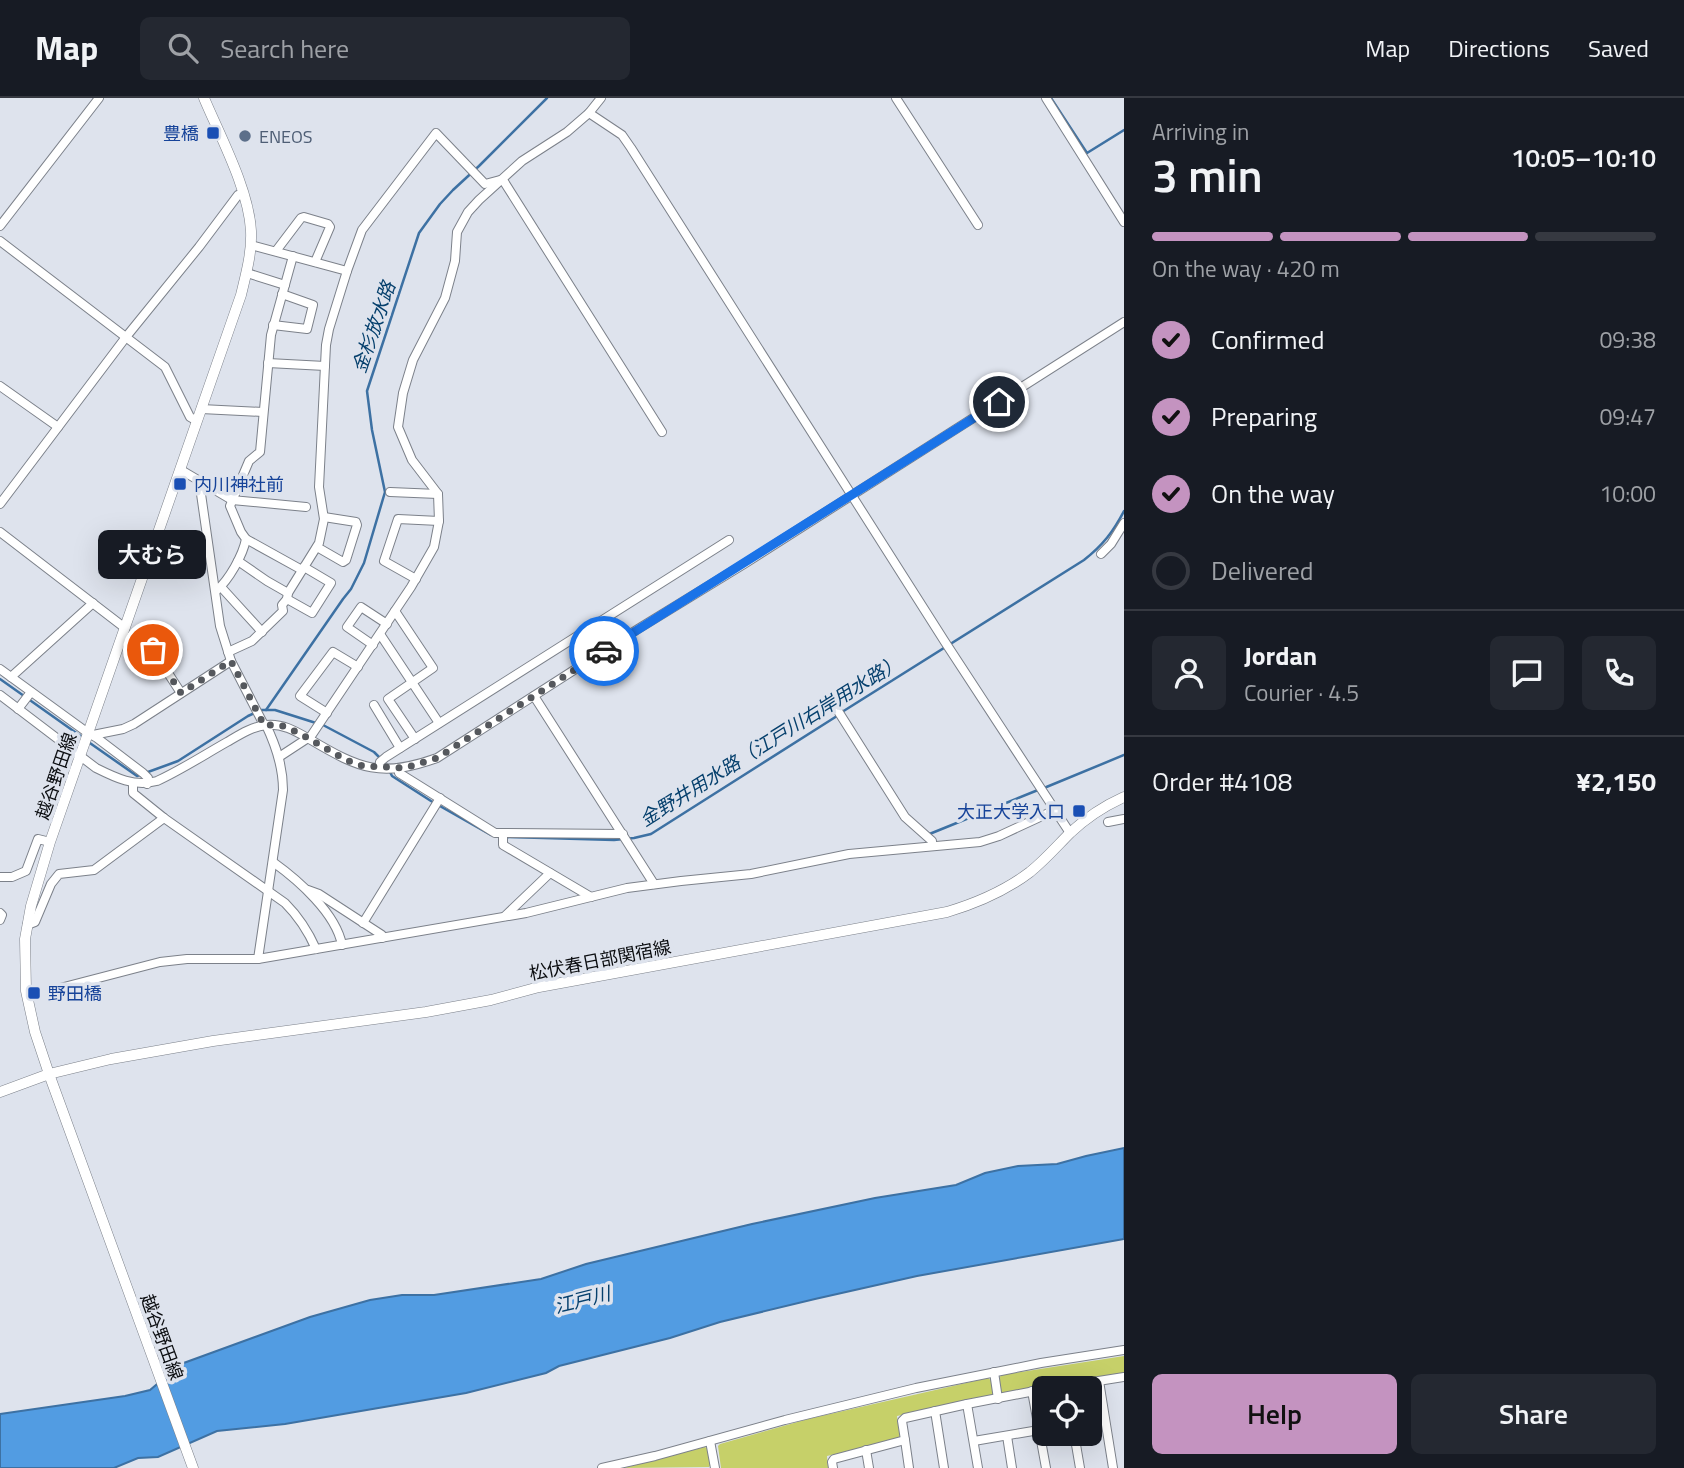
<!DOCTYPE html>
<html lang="en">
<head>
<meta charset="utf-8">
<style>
	:root { --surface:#171b24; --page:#242831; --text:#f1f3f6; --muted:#9ea1a6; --line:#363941; --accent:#c493c0 }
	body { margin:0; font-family:"Titillium Web","Noto Sans JP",sans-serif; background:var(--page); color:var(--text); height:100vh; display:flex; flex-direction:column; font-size:26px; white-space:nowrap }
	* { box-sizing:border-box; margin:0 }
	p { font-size:23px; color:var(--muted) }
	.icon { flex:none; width:38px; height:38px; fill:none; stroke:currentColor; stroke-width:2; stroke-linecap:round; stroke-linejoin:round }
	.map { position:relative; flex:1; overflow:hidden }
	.details { display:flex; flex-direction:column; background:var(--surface); width:560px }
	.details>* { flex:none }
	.fabs { position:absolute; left:1032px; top:1278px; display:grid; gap:14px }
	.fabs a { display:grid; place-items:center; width:70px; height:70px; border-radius:10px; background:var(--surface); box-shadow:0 7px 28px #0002; font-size:35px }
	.pin { position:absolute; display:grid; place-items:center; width:60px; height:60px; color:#fff; margin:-30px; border:4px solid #fff; border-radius:50%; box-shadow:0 2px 7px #0007 }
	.courier { position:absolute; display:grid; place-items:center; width:70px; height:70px; margin:-35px; border:5px solid #1a73e8; border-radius:50%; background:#fff; color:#222; box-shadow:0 2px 9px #0007 }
	.bubble { position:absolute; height:49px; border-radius:10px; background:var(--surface); box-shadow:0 7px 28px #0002; font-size:23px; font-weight:600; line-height:49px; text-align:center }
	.headline em { font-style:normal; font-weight:600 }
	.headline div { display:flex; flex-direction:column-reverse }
	.headline { display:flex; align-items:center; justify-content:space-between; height:119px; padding:0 28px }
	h1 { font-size:46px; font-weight:600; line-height:52px }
	.bar { display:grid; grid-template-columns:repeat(4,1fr); gap:10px 7px; align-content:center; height:84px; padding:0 28px }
	.bar i { height:9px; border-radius:5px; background:var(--line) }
	.bar .active { background:var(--accent) }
	.bar p { grid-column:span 4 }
	.line { display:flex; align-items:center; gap:18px; padding:0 28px; border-top:2px solid var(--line) }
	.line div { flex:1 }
	.round { display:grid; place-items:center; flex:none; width:74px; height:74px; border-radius:10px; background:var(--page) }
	ol { padding:0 28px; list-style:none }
	li { display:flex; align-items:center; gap:21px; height:77px }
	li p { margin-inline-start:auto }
	li .icon { padding:7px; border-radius:50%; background:var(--accent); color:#111; stroke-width:4 }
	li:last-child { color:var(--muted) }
	li i { width:38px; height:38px; border:4px solid var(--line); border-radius:50% }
	.button { display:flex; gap:14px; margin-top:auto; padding:14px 28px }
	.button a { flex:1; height:80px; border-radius:10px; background:var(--accent); color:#111; font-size:28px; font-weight:600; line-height:80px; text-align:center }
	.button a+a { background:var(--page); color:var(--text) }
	header { display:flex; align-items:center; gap:42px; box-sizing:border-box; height:98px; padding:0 35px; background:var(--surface); border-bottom:2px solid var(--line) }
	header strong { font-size:33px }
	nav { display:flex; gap:38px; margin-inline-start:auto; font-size:24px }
	.search { width:490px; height:63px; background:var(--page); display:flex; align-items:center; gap:18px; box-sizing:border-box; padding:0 24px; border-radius:10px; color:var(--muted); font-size:26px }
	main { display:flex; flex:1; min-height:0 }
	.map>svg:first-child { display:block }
</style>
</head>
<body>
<header>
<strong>Map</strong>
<div class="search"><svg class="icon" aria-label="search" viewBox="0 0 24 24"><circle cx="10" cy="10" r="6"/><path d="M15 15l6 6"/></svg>Search here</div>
<nav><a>Map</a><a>Directions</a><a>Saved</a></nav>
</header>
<main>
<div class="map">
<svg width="1124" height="1370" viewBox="0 0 1124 1370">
	<rect width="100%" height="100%" fill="#dee3ed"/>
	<g fill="#c6d069">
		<polygon points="1124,1258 1124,1277 1003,1296 1000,1293 999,1281 1001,1277"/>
		<polygon points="988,1280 992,1283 994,1297 992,1298 897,1318 900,1339 898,1341 827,1358 828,1370 721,1370 718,1348 720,1346 808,1321"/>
		<polygon points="705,1349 708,1351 711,1366 709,1369 624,1370"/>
	</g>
	<polygon fill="#529ce2" stroke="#3d71a3" stroke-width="2" points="1124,1050 1124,1141 917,1178 815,1201 720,1224 670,1240 559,1268 546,1275 466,1295 285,1326 217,1333 158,1359 138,1360 114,1370 0,1370 0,1316 125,1298 150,1292 181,1266 310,1219 370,1202 402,1197 434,1197 541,1181 586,1166 752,1126 875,1100 956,1087 985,1075 1018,1068 1057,1066 1086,1058"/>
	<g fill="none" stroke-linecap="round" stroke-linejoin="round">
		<g stroke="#3d71a3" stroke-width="2.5">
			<polyline points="1051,0 1087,55 1124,32"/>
			<polyline points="0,581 82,639"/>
			<polyline points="266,612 343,501 351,491 364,465 385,394 372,332 367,293 419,135 440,106 453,92 479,68 547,0"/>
			<path d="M 842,614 L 1084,462 C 1103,447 1113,434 1124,413"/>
			<polyline points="323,627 374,654 380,660"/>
			<polyline points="87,643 137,678 178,663 248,618 261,612 275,612 316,625"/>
			<polyline points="390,674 392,678 431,703 491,737"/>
			<polyline points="1044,690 1124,657"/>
			<polyline points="927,737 1038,692"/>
			<polyline points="504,739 614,742 634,740 651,736 837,618"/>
		</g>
		<g stroke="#7c818a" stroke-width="10">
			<g id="minor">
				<polyline points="896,0 978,127"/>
				<polyline points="1046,0 1124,124"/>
				<polyline points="589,15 622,37 631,50 945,544 1070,735"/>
				<polyline points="503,82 662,334"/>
				<polyline points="0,128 99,0"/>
				<polyline points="0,143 165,269 190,319 197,323"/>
				<polyline points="251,147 347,173"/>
				<polyline points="276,153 301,120 304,119 328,126 330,129 315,164"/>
				<polyline points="247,175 285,187"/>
				<polyline points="273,227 307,231 313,207 282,196"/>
				<polyline points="268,265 325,268"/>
				<polyline points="0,288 58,329"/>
				<polyline points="201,311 263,314"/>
				<polyline points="181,372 232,402 306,409"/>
				<polyline points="199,382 220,528 231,563 264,627"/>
				<polyline points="390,394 438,396"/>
				<polyline points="0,406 126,239 199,149 238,97 243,95"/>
				<polyline points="0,434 125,530"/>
				<polyline points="246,441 302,472"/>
				<polyline points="317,449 343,464 346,462 357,427 356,424 324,419"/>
				<polyline points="1101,456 1111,446 1124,425"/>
				<polyline points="238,463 267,483 288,495"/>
				<polyline points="416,481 384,463 398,421 439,423"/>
				<polyline points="221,489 262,534"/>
				<path d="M 216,493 C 229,482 243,457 246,441 L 241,434 L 230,408 L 249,363 L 260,354 L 271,237 L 293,158"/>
				<polyline points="287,501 312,515 331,485 304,469"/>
				<polyline points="395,513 433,570 388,601 415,641"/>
				<polyline points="380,536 439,625"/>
				<polyline points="122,540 135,550 153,552 181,595"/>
				<polyline points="373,547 347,529 361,509 387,526"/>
				<polyline points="228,554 252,543 283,513 282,507 287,501 288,495 319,445 324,421 319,389 326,247 329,231 347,173 362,132 436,35 485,86 500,82"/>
				<polyline points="0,571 88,635 97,640 143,675 148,680 147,686"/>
				<polyline points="11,579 93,505"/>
				<path d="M 0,597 L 96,670 C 116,680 134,689 157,683 C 181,672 204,657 227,644 C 239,637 251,629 266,627 C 283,625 297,634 311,642 C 360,671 381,680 437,660 L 638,531 L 744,466 L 1124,224"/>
				<polyline points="534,598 654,786"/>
				<polyline points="374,607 400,650"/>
				<polyline points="18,611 31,594"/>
				<polyline points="838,613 905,719 932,743 932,748"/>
				<polyline points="327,615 300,598 333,554 358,569"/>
				<polyline points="93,637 123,631 134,626 231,563"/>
				<polyline points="309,641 411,489 434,449 439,423 438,396 412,362 398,329 403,295 413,262 445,200 455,163 457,134 468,114 479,102 522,63 567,34 589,15 601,0"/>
				<polyline points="279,659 308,640"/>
				<polyline points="379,670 380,664 386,659 729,442"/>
				<polyline points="398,670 399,675 495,735 623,736"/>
				<path d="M 133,685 L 133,695 L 164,720 L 285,805 C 299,819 308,833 316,851"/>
				<polyline points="1108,724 1124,721"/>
				<polyline points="503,735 503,747 591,799"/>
				<path d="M 273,764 C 298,782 336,815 342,847"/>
				<polyline points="0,779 12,779 26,773 38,741 50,744"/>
				<polyline points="308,792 319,796 382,837 382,840"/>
				<polyline points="0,815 2,817 0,822"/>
				<polyline points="505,818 550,775"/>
				<polyline points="363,825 440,700"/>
				<polyline points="27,827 35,824 51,786 59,776 94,772 164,720"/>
				<path d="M 258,861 L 283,692 C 283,668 276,648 266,627"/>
				<polyline points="60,890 160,864 187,861 258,861 526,815 627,790 681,783 751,776 849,756 980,744 999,738 1055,712"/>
				<polyline points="994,1274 998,1301"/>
				<polyline points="1099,1283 1113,1370"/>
				<polyline points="1054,1290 1124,1279"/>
				<polyline points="1032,1293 1046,1370"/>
				<polyline points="967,1306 978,1370"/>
				<polyline points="935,1313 944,1370"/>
				<polyline points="1074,1335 1080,1370"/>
				<polyline points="1007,1338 1012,1370"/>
				<polyline points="905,1342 909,1370"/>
				<polyline points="710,1343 715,1370"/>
				<polyline points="974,1343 1039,1332"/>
				<polyline points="866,1352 869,1370"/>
				<polyline points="602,1370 655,1358 785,1322 916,1290 1041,1265 1124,1252"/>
				<polyline points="833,1370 832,1364 834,1361 905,1342 902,1323 905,1320 967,1306 1045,1291"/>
			</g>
		</g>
		<g stroke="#7c818a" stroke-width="11">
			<g id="major">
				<path d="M 0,994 L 49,976 L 111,961 L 213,943 L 426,914 L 491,902 L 539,889 L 947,814 C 977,805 1005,793 1030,774 C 1045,762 1057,748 1070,735 C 1086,720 1104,708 1124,699"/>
				<path d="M 193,1370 L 49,976 L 35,934 L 26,893 L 25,841 L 31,808 L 50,744 L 241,197 C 246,176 252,155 251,133 C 249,92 220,38 204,0"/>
			</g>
		</g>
		<use href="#minor" stroke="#fff" stroke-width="8"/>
		<use href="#major" stroke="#fff" stroke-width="10"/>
	</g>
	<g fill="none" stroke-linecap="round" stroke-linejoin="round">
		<polyline stroke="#55585d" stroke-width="7" stroke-dasharray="0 12.6" points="153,552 181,595 231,563 264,627 280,627 288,630 301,636 346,662 363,668 405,670 437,660 604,553"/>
		<polyline stroke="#1a73e8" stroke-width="9" points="604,553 999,304"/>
	</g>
	<g fill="#1a4fb4" stroke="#dee3ed" stroke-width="2.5">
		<rect x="206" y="28" width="14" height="14" rx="3.5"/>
		<rect x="173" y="379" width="14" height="14" rx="3.5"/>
		<rect x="1072" y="706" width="14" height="14" rx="3.5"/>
		<rect x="27" y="888" width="14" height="14" rx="3.5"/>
	</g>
	<circle fill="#5c6f8a" stroke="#dee3ed" stroke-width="2.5" cx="245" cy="38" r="7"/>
	<g text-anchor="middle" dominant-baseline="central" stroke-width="7" stroke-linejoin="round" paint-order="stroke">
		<g font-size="18" fill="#164399" stroke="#dee3ed" text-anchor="end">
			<text x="199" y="35">豊橋</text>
			<text x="194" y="386" text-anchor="start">内川神社前</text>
			<text x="1065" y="713">大正大学入口</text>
			<text x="48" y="895" text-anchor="start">野田橋</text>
		</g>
		<g font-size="18" fill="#4e5e75" stroke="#dee3ed" text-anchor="start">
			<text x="259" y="38">ENEOS</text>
		</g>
		<g font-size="18" fill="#0b0d10" stroke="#dee3ed">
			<text transform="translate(56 678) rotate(-71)">越谷野田線</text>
			<text transform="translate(600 862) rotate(-11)">松伏春日部関宿線</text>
			<text transform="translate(162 1239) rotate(70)">越谷野田線</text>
		</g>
		<g font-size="19" font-style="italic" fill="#06406d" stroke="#dee3ed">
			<text transform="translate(373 229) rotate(-71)">金杉放水路</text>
			<text transform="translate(770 642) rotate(-32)">金野井用水路（江戸川右岸用水路）</text>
			<text transform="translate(582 1201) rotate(-14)">江戸川</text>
		</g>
	</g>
</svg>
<div class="fabs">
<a><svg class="icon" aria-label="locate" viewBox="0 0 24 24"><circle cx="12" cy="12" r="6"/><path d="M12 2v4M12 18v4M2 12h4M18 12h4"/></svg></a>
</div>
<div class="pin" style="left:153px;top:552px;background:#ea580c"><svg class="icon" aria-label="bag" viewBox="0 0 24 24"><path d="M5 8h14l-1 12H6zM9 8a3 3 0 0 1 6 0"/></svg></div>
<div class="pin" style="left:999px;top:304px;background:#1f2937"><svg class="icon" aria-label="home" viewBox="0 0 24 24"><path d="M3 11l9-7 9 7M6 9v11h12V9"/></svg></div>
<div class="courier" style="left:604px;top:553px"><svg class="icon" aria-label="car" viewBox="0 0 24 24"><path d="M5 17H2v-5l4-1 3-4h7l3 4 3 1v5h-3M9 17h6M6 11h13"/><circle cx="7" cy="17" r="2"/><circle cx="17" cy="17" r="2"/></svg></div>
<div class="bubble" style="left:98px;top:432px;width:108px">大むら</div>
</div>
<section class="details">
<div class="headline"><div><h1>3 min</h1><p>Arriving in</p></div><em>10:05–10:10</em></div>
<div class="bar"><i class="active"></i><i class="active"></i><i class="active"></i><i></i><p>On the way · 420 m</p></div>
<ol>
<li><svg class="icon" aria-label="check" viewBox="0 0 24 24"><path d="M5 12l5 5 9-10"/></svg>Confirmed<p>09:38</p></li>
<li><svg class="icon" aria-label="check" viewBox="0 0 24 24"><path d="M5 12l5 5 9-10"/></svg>Preparing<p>09:47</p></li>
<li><svg class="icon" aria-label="check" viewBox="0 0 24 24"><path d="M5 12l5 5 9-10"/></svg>On the way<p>10:00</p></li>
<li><i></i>Delivered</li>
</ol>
<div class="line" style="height:126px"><a class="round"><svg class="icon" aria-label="person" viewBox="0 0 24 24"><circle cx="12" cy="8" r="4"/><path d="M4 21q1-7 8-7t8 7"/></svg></a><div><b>Jordan</b><p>Courier · 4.5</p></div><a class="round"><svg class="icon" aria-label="chat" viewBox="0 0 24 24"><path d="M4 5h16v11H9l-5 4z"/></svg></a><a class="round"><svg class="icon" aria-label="phone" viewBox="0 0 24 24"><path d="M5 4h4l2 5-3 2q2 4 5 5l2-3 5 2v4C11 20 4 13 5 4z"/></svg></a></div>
<div class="line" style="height:91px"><div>Order #4108</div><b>¥2,150</b></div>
<div class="button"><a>Help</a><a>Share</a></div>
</section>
</main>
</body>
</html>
